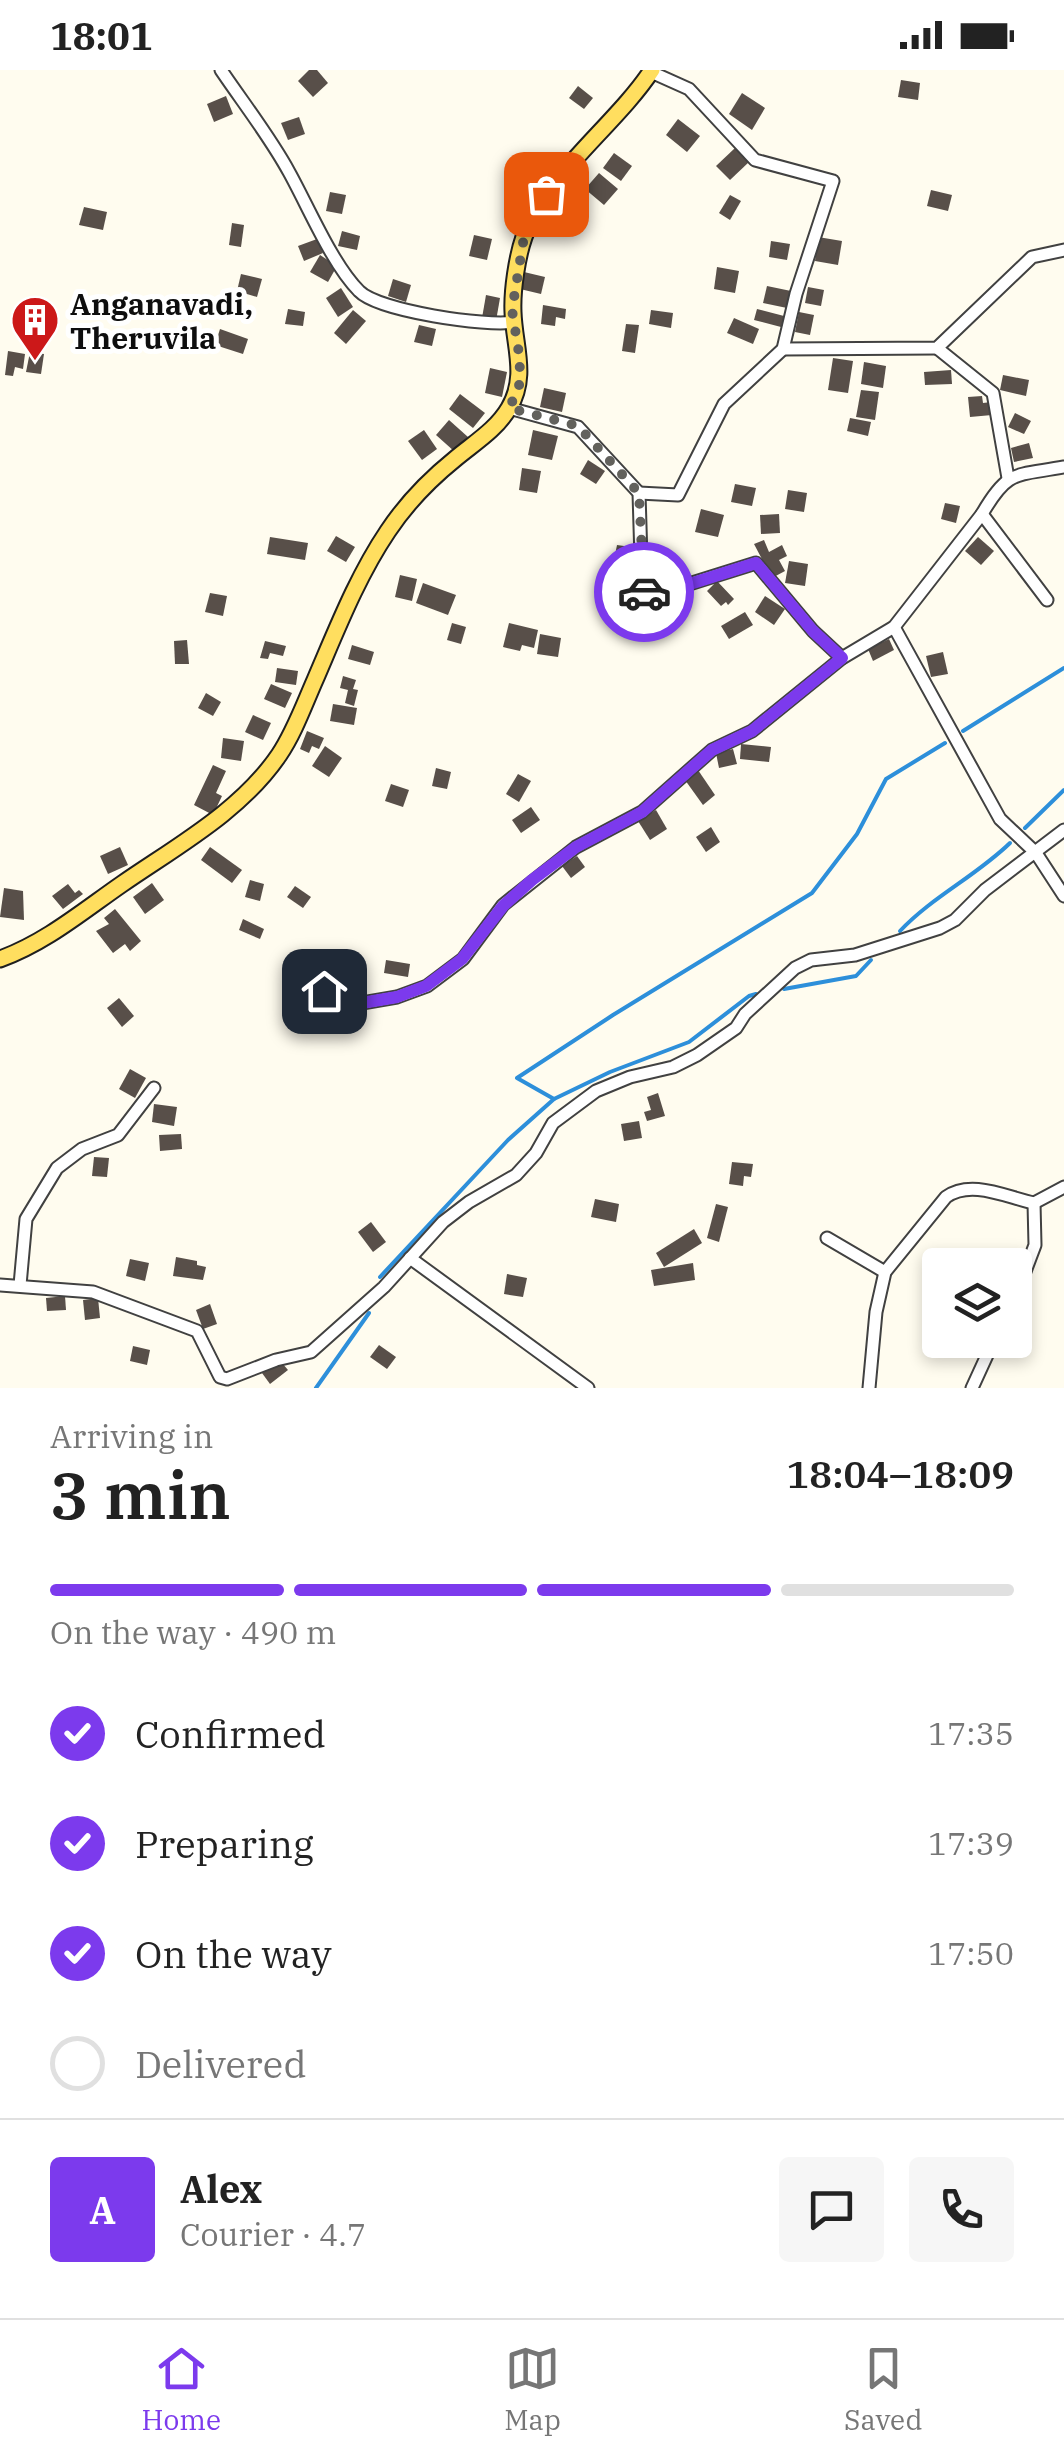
<!DOCTYPE html>
<html lang="en">
<head>
<meta charset="utf-8">
<style>
	:root { --surface:#fff; --page:#f6f6f6; --text:#222; --muted:#767676; --line:#e0e0e0; --accent:#7c3aed }
	body { margin:0; font-family:"IBM Plex Serif",serif; background:var(--page); color:var(--text); height:100vh; display:flex; flex-direction:column; font-size:38px; white-space:nowrap }
	* { box-sizing:border-box; margin:0 }
	p { font-size:32px; color:var(--muted) }
	.icon { flex:none; width:55px; height:55px; fill:none; stroke:currentColor; stroke-width:2; stroke-linecap:round; stroke-linejoin:round }
	.map { position:relative; height:1318px; overflow:hidden }
	.details { display:flex; flex-direction:column; background:var(--surface); flex:1 }
	.details>* { flex:none }
	.buttons { position:absolute; left:922px; top:1178px; display:grid; gap:20px }
	.buttons a { display:grid; place-items:center; width:110px; height:110px; border-radius:10px; background:var(--surface); box-shadow:0 5px 15px #0003; font-size:50px }
	.pin { position:absolute; display:grid; place-items:center; width:85px; height:85px; color:#fff; margin:-42px; border-radius:20px; box-shadow:0 5px 15px #0006 }
	.courier { position:absolute; display:grid; place-items:center; width:100px; height:100px; margin:-50px; border:8px solid #7c3aed; border-radius:50%; background:#fff; color:#222; box-shadow:0 2px 12px #0007 }
	.headline em { font-style:normal; font-weight:600 }
	.headline div { display:flex; flex-direction:column-reverse }
	.headline { display:flex; align-items:center; justify-content:space-between; height:170px; padding:0 50px }
	h1 { font-size:65px; font-weight:600; line-height:75px }
	.bar { display:grid; grid-template-columns:repeat(4,1fr); gap:15px 10px; align-content:center; height:120px; padding:0 50px }
	.bar i { height:12px; border-radius:8px; background:var(--line) }
	.bar .active { background:var(--accent) }
	.bar p { grid-column:span 4 }
	.line { display:flex; align-items:center; gap:25px; padding:0 50px; border-top:2px solid var(--line) }
	.line div { flex:1 }
	.round { display:grid; place-items:center; flex:none; width:105px; height:105px; border-radius:10px; background:var(--page) }
	ol { padding:0 50px; list-style:none }
	li { display:flex; align-items:center; gap:30px; height:110px }
	li p { margin-inline-start:auto }
	li .icon { padding:10px; border-radius:50%; background:var(--accent); color:#fff; stroke-width:4 }
	li:last-child { color:var(--muted) }
	li i { width:55px; height:55px; border:5px solid var(--line); border-radius:50% }
	.status { display:flex; justify-content:space-between; align-items:center; height:70px; padding:0 50px; background:var(--surface); direction:ltr }
	.status svg { height:28px; fill:currentColor }
	.menu { display:flex; justify-content:space-around; align-items:center; height:140px; border-top:2px solid var(--line); background:var(--surface); font-size:28px; color:var(--muted) }
	.menu a { display:grid; justify-items:center; gap:5px }
	.menu .active { color:var(--accent) }
	.map>svg:first-child { display:block }
</style>
</head>
<body>
<div class="status"><b>18:01</b><svg viewBox="0 0 49 12"><path d="M0 12V9h3v3zM5 12V6h3v6zM10 12V3h3v9zM15 12V0h3v12zM26 1h20v11H26zM47 4h2v5h-2z"/></svg></div>
<div class="map">
<svg width="1064" height="1318" viewBox="0 0 1064 1318">
	<rect width="100%" height="100%" fill="#fffcef"/>
	<g fill="none" stroke-linecap="round" stroke-linejoin="round">
		<g stroke="#2d8fda" stroke-width="4">
			<polyline points="963,661 1064,598"/>
			<polyline points="1025,758 1064,720"/>
			<path d="M 900,861 C 932,827 976,806 1010,773"/>
			<polyline points="784,919 856,906 871,890"/>
			<polyline points="554,1029 610,1002 689,972 749,926 756,924"/>
			<polyline points="380,1207 508,1070 554,1029 517,1008 613,945 812,823 857,764 886,709 945,673"/>
			<polyline points="316,1318 369,1243"/>
		</g>
	</g>
	<g fill="#584f49">
		<polygon points="309,0 317,0 328,13 313,27 298,11"/>
		<polygon points="901,10 920,13 918,30 898,27"/>
		<polygon points="578,16 593,28 584,39 569,28"/>
		<polygon points="742,23 765,38 752,60 729,44"/>
		<polygon points="226,26 233,44 214,52 207,34"/>
		<polygon points="299,47 305,64 288,70 281,53"/>
		<polygon points="678,49 700,66 687,82 666,65"/>
		<polygon points="735,78 749,92 730,110 716,96"/>
		<polygon points="614,83 632,96 621,111 603,98"/>
		<polygon points="599,103 618,119 604,135 585,119"/>
		<polygon points="931,120 952,125 948,141 927,136"/>
		<polygon points="330,122 346,125 342,144 326,141"/>
		<polygon points="730,125 741,131 730,150 719,143"/>
		<polygon points="84,137 107,142 103,160 79,155"/>
		<polygon points="232,153 244,155 241,177 229,175"/>
		<polygon points="342,161 360,166 357,180 338,176"/>
		<polygon points="474,165 492,169 487,190 469,186"/>
		<polygon points="818,167 842,171 838,195 815,191"/>
		<polygon points="317,169 323,183 304,191 298,176"/>
		<polygon points="771,171 790,174 787,190 769,187"/>
		<polygon points="320,185 337,196 328,212 310,202"/>
		<polygon points="717,197 739,201 735,223 714,219"/>
		<polygon points="524,202 545,207 541,224 520,219"/>
		<polygon points="241,204 262,209 257,227 237,221"/>
		<polygon points="393,209 411,215 406,232 388,226"/>
		<polygon points="767,216 791,221 787,238 763,233"/>
		<polygon points="808,217 824,220 821,236 805,233"/>
		<polygon points="341,218 353,237 338,247 326,228"/>
		<polygon points="486,225 500,228 496,251 482,248"/>
		<polygon points="543,235 566,239 565,249 556,247 555,256 541,254"/>
		<polygon points="288,239 305,242 303,256 285,254"/>
		<polygon points="757,239 784,246 781,257 754,250"/>
		<polygon points="353,240 366,251 346,274 334,263"/>
		<polygon points="651,240 673,243 671,258 649,254"/>
		<polygon points="799,242 814,245 810,265 795,262"/>
		<polygon points="734,248 759,259 753,274 727,263"/>
		<polygon points="626,254 639,255 635,283 622,281"/>
		<polygon points="419,255 436,259 432,276 414,272"/>
		<polygon points="220,259 248,269 243,284 215,275"/>
		<polygon points="8,281 25,284 23,299 15,297 13,306 5,305"/>
		<polygon points="30,282 44,284 41,304 26,302"/>
		<polygon points="833,288 853,291 848,323 828,320"/>
		<polygon points="864,292 886,296 883,318 861,314"/>
		<polygon points="490,298 507,302 502,327 485,323"/>
		<polygon points="951,300 952,314 925,315 924,302"/>
		<polygon points="1003,305 1029,310 1026,326 1000,320"/>
		<polygon points="544,318 566,323 562,342 540,337"/>
		<polygon points="861,320 879,322 875,350 856,347"/>
		<polygon points="460,324 485,343 473,358 449,339"/>
		<polygon points="982,326 983,333 991,332 992,345 970,347 968,327"/>
		<polygon points="1015,343 1031,351 1024,364 1008,357"/>
		<polygon points="850,348 871,352 868,366 847,361"/>
		<polygon points="449,350 468,367 455,382 436,365"/>
		<polygon points="424,360 437,379 422,390 408,371"/>
		<polygon points="533,360 558,366 552,390 528,385"/>
		<polygon points="1029,373 1033,388 1014,392 1011,378"/>
		<polygon points="588,390 605,401 596,414 580,404"/>
		<polygon points="522,398 541,401 537,423 519,420"/>
		<polygon points="735,414 756,418 752,436 731,432"/>
		<polygon points="788,420 807,423 804,442 785,439"/>
		<polygon points="945,433 960,436 956,453 941,449"/>
		<polygon points="701,439 724,445 718,467 695,462"/>
		<polygon points="779,444 780,463 761,464 760,445"/>
		<polygon points="336,466 355,477 346,492 327,481"/>
		<polygon points="270,467 308,473 305,490 267,484"/>
		<polygon points="978,467 994,481 981,495 965,481"/>
		<polygon points="764,470 769,482 782,475 787,486 779,490 785,501 772,508 754,474"/>
		<polygon points="617,475 638,478 636,494 614,490"/>
		<polygon points="658,483 678,486 675,506 655,503"/>
		<polygon points="789,491 808,494 805,516 785,513"/>
		<polygon points="400,505 417,509 412,531 395,527"/>
		<polygon points="717,511 734,529 728,535 726,532 721,536 707,521"/>
		<polygon points="423,513 456,525 448,545 416,533"/>
		<polygon points="210,523 227,526 223,546 205,542"/>
		<polygon points="765,526 785,539 774,555 755,542"/>
		<polygon points="745,542 753,555 729,569 721,556"/>
		<polygon points="452,553 466,557 461,574 447,570"/>
		<polygon points="509,553 538,560 534,578 522,575 520,581 503,577"/>
		<polygon points="540,564 561,568 558,587 537,584"/>
		<polygon points="889,569 894,580 873,591 868,579"/>
		<polygon points="187,570 189,594 175,594 174,571"/>
		<polygon points="265,571 286,576 283,586 270,583 268,589 260,588"/>
		<polygon points="352,575 374,582 370,595 348,589"/>
		<polygon points="943,582 948,604 931,607 926,586"/>
		<polygon points="277,598 298,601 296,615 275,612"/>
		<polygon points="343,606 356,610 353,619 358,620 354,636 345,633 348,620 340,618"/>
		<polygon points="271,614 292,623 285,638 264,629"/>
		<polygon points="206,623 221,632 213,646 198,638"/>
		<polygon points="333,634 357,638 354,655 330,651"/>
		<polygon points="253,645 271,653 263,670 245,662"/>
		<polygon points="307,661 324,668 319,679 312,676 309,683 300,679"/>
		<polygon points="223,668 244,671 241,691 221,688"/>
		<polygon points="741,674 771,677 769,692 740,689"/>
		<polygon points="325,676 342,688 329,707 312,696"/>
		<polygon points="733,679 737,694 719,698 716,683"/>
		<polygon points="213,695 226,701 216,723 222,726 213,745 194,735"/>
		<polygon points="436,698 451,702 447,719 432,716"/>
		<polygon points="698,700 715,725 703,735 685,710"/>
		<polygon points="518,704 531,711 519,732 506,724"/>
		<polygon points="391,714 409,720 403,737 385,731"/>
		<polygon points="531,737 540,750 521,763 512,750"/>
		<polygon points="656,740 667,759 650,770 638,751"/>
		<polygon points="711,757 720,772 706,782 696,767"/>
		<polygon points="120,777 128,795 108,804 100,786"/>
		<polygon points="210,777 242,800 232,813 201,790"/>
		<polygon points="577,786 585,797 571,808 562,796"/>
		<polygon points="250,810 264,814 260,831 245,827"/>
		<polygon points="152,813 164,830 145,844 133,827"/>
		<polygon points="68,814 75,823 79,820 83,824 63,839 52,826"/>
		<polygon points="295,816 311,827 303,838 287,827"/>
		<polygon points="4,818 23,821 24,850 0,847"/>
		<polygon points="115,839 141,871 130,881 125,874 113,883 96,861 109,854 104,848"/>
		<polygon points="243,849 264,859 260,869 239,860"/>
		<polygon points="386,890 410,894 408,907 384,903"/>
		<polygon points="119,928 134,946 122,957 107,938"/>
		<polygon points="130,999 146,1008 135,1028 119,1019"/>
		<polygon points="658,1023 665,1046 647,1051 644,1042 651,1040 647,1027"/>
		<polygon points="154,1034 177,1037 174,1056 152,1052"/>
		<polygon points="639,1051 642,1068 624,1071 621,1054"/>
		<polygon points="181,1064 182,1079 160,1081 159,1065"/>
		<polygon points="94,1087 109,1088 107,1107 92,1106"/>
		<polygon points="732,1092 753,1094 751,1107 744,1106 743,1116 729,1114"/>
		<polygon points="595,1129 619,1134 616,1152 591,1147"/>
		<polygon points="716,1134 728,1137 719,1172 707,1168"/>
		<polygon points="371,1152 386,1172 373,1182 358,1162"/>
		<polygon points="694,1159 702,1173 664,1197 656,1183"/>
		<polygon points="176,1187 197,1191 197,1195 206,1197 203,1210 173,1206"/>
		<polygon points="130,1189 149,1193 145,1211 126,1206"/>
		<polygon points="693,1193 695,1210 654,1216 651,1200"/>
		<polygon points="507,1204 527,1208 523,1227 504,1224"/>
		<polygon points="65,1226 66,1240 47,1241 46,1228"/>
		<polygon points="98,1228 100,1248 85,1250 83,1230"/>
		<polygon points="210,1234 217,1254 203,1259 196,1240"/>
		<polygon points="379,1275 396,1287 387,1299 370,1287"/>
		<polygon points="133,1276 150,1280 147,1295 130,1291"/>
		<polygon points="282,1293 288,1300 270,1314 262,1303"/>
	</g>
	<g fill="none" stroke-linecap="round" stroke-linejoin="round">
		<g stroke="#414141" stroke-width="15">
			<g id="minor">
				<path d="M 221,0 C 244,34 270,67 289,102 C 308,136 332,194 359,221 C 378,241 487,257 514,252"/>
				<polyline points="937,278 993,323 1008,408"/>
				<polyline points="783,279 937,278 1032,187 1064,180"/>
				<polyline points="509,338 578,357 639,423 642,522 673,519 756,493 813,561 842,588"/>
				<polyline points="639,423 678,425 724,334 783,279 796,224 833,111 755,90 689,19 651,2"/>
				<path d="M 982,444 C 1008,399 1015,406 1064,397"/>
				<polyline points="894,557 1000,749 1036,783 1064,826"/>
				<polyline points="324,921 362,933 397,927 427,916 463,889 503,835 576,777 642,742 712,680 752,661 842,588 894,557 982,444 1047,530"/>
				<polyline points="827,1168 885,1202"/>
				<polyline points="410,1188 588,1318"/>
				<polyline points="0,1215 93,1222 197,1261 220,1307 227,1309 276,1290 311,1282 384,1217 443,1152 469,1132 516,1105 536,1083 553,1053 596,1021 630,1007 673,997 697,985 736,958 745,944 795,898 811,890 855,885 940,858 955,850 985,820 1064,760"/>
				<polyline points="20,1215 26,1149 57,1098 82,1079 118,1065 154,1018"/>
				<polyline points="1015,1228 1035,1175 1034,1133"/>
				<path d="M 869,1318 L 876,1242 L 885,1202 L 946,1127 C 971,1109 1006,1127 1034,1133 L 1064,1117"/>
				<polyline points="972,1318 994,1270"/>
			</g>
		</g>
		<g stroke="#1f1f1f" stroke-width="19">
			<path id="major" d="M 0,889 C 45,873 83,841 122,814 C 177,776 241,741 279,685 C 294,663 304,635 315,610 C 337,559 357,507 388,461 C 406,434 429,410 455,389 C 474,373 496,360 509,338 C 528,306 514,276 513,242 C 512,221 517,187 524,167 C 544,106 616,55 652,0"/>
		</g>
		<use href="#minor" stroke="#fff" stroke-width="11"/>
		<use href="#major" stroke="#ffde5f" stroke-width="15"/>
	</g>
	<g fill="none" stroke-linecap="round" stroke-linejoin="round">
		<polyline stroke="#62615d" stroke-width="10" stroke-dasharray="0 18" points="546,124 524,167 512,240 520,290 519,318 509,338 578,356 639,423 644,522"/>
		<polyline stroke="#7c3aed" stroke-width="12" points="324,921 362,933 397,927 426,916 462,889 503,836 532,810 576,777 642,742 712,680 752,661 842,588 813,561 756,493 674,519 644,522"/>
	</g>
	<defs>
		<g id="building-pin" transform="scale(2.5)"><path d="M0 17L-7.5 6A9.5 9.5 0 1 1 7.5 6Z" fill="#cc1819" stroke="#fff"/><path d="M-4-6H4V6H1V3H-1V6H-4ZM-2.5-4.3h1.7v1.8h-1.7ZM.8-4.3h1.7v1.8H.8ZM-2.5-1h1.7V.8h-1.7ZM.8-1h1.7V.8H.8Z" fill="#fff"/></g>
	</defs>
	<g fill-rule="evenodd">
		<use href="#building-pin" x="35" y="250"/>
	</g>
	<g text-anchor="middle" dominant-baseline="central" stroke-width="10" stroke-linejoin="round" paint-order="stroke">
		<g font-size="30" font-weight="bold" fill="#0e0e0e" stroke="#fff" text-anchor="start">
			<text x="70" y="233">Anganavadi,<tspan x="70" dy="34">Theruvila</tspan></text>
		</g>
	</g>
</svg>
<div class="buttons">
<a><svg class="icon" aria-label="layers" viewBox="0 0 24 24"><path d="M12 4l9 5-9 5-9-5zM3 14l9 5 9-5"/></svg></a>
</div>
<div class="pin" style="left:546px;top:124px;background:#ea580c"><svg class="icon" aria-label="bag" viewBox="0 0 24 24"><path d="M5 8h14l-1 12H6zM9 8a3 3 0 0 1 6 0"/></svg></div>
<div class="pin" style="left:324px;top:921px;background:#1f2937"><svg class="icon" aria-label="home" viewBox="0 0 24 24"><path d="M3 11l9-7 9 7M6 9v11h12V9"/></svg></div>
<div class="courier" style="left:644px;top:522px"><svg class="icon" aria-label="car" viewBox="0 0 24 24"><path d="M5 17H2v-5l4-1 3-4h7l3 4 3 1v5h-3M9 17h6M6 11h13"/><circle cx="7" cy="17" r="2"/><circle cx="17" cy="17" r="2"/></svg></div>
</div>
<section class="details">
<div class="headline"><div><h1>3 min</h1><p>Arriving in</p></div><em>18:04–18:09</em></div>
<div class="bar"><i class="active"></i><i class="active"></i><i class="active"></i><i></i><p>On the way · 490 m</p></div>
<ol>
<li><svg class="icon" aria-label="check" viewBox="0 0 24 24"><path d="M5 12l5 5 9-10"/></svg>Confirmed<p>17:35</p></li>
<li><svg class="icon" aria-label="check" viewBox="0 0 24 24"><path d="M5 12l5 5 9-10"/></svg>Preparing<p>17:39</p></li>
<li><svg class="icon" aria-label="check" viewBox="0 0 24 24"><path d="M5 12l5 5 9-10"/></svg>On the way<p>17:50</p></li>
<li><i></i>Delivered</li>
</ol>
<div class="line" style="height:180px"><b class="round" style="background:var(--accent);color:#fff">A</b><div><b>Alex</b><p>Courier · 4.7</p></div><a class="round"><svg class="icon" aria-label="chat" viewBox="0 0 24 24"><path d="M4 5h16v11H9l-5 4z"/></svg></a><a class="round"><svg class="icon" aria-label="phone" viewBox="0 0 24 24"><path d="M5 4h4l2 5-3 2q2 4 5 5l2-3 5 2v4C11 20 4 13 5 4z"/></svg></a></div>
</section>
<nav class="menu">
<a class="active"><svg class="icon" aria-label="home" viewBox="0 0 24 24"><path d="M3 11l9-7 9 7M6 9v11h12V9"/></svg>Home</a>
<a><svg class="icon" aria-label="map" viewBox="0 0 24 24"><path d="M3 6l6-2 6 2 6-2v14l-6 2-6-2-6 2zM9 4v14M15 6v14"/></svg>Map</a>
<a><svg class="icon" aria-label="saved" viewBox="0 0 24 24"><path d="M7 4h10v16l-5-4-5 4z"/></svg>Saved</a>
</nav>
</body>
</html>
